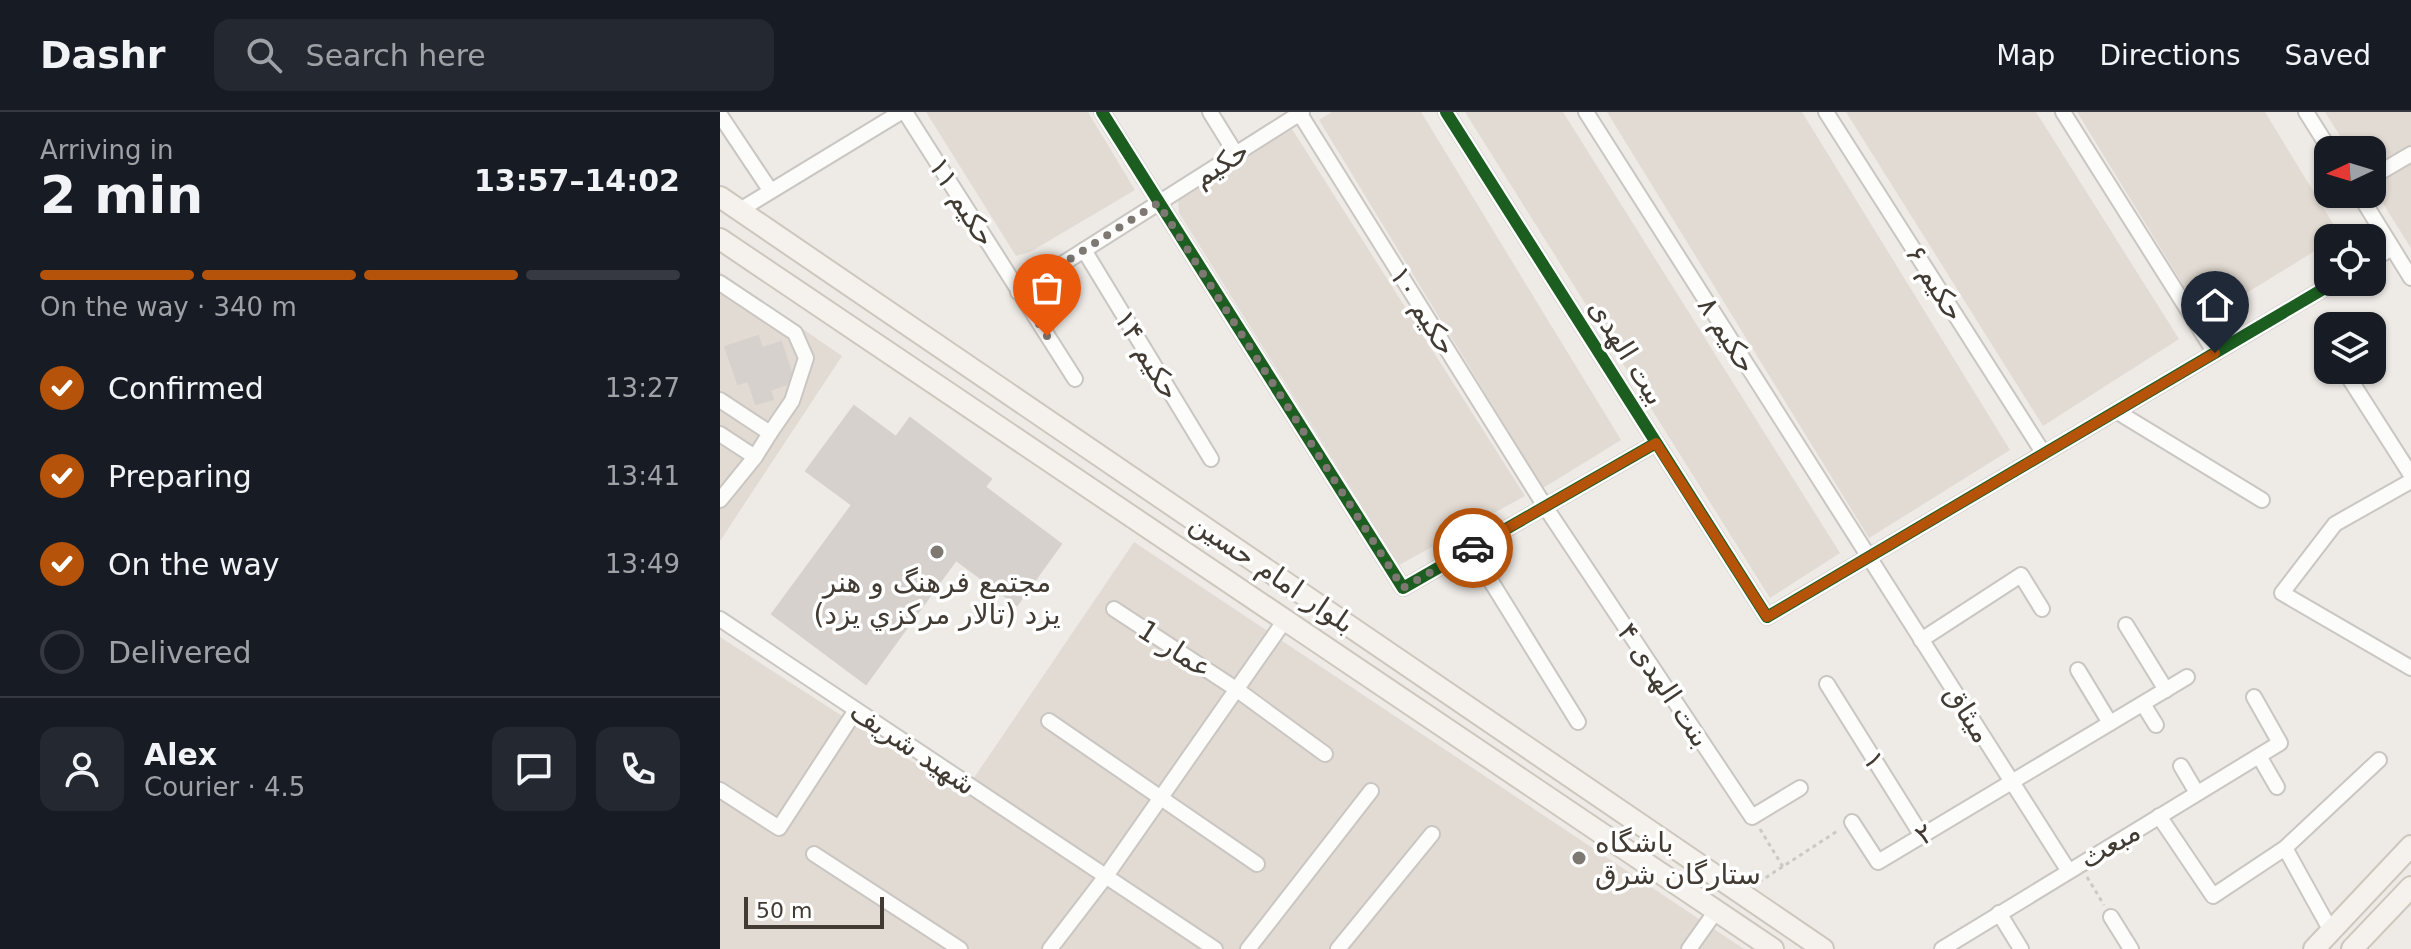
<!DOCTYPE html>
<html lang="en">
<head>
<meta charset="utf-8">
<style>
	:root { --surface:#171b24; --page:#242831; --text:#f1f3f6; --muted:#9ea1a6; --line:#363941; --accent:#b45309 }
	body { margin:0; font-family:"DejaVu Sans",Vazirmatn,sans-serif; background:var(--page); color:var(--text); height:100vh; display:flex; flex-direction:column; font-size:30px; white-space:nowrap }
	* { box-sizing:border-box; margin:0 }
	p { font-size:26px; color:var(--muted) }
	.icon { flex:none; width:44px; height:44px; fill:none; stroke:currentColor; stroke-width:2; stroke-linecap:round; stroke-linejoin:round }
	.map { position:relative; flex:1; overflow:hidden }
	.details { display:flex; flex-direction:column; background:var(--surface); width:720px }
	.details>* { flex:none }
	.needle { width:52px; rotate:266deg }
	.fabs { position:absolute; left:1594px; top:24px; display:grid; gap:16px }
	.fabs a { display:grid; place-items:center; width:72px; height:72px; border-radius:16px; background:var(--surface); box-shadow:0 2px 6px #0004; font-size:40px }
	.scale { position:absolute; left:24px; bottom:20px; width:140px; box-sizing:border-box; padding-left:8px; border:4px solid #423b33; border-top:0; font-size:22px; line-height:28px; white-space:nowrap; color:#423b33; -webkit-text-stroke:6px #fff; paint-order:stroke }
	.pin { position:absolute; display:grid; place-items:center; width:68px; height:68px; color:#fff; margin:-82px -34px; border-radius:50% 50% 50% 0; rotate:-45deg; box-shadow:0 0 8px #0007 }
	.pin .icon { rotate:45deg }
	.courier { position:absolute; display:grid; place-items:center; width:80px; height:80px; margin:-40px; border:6px solid #b45309; border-radius:50%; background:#fff; color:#222; box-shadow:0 2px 10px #0007 }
	.overview em { font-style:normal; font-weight:800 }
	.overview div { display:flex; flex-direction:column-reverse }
	.overview { display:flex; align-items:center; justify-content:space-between; height:136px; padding:0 40px }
	h1 { font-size:52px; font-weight:800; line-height:60px }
	.bar { display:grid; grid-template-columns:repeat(4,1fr); gap:12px 8px; align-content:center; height:96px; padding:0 40px }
	.bar i { height:10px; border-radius:6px; background:var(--line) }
	.bar .current { background:var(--accent) }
	.bar p { grid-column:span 4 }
	.line { display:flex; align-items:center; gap:20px; padding:0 40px; border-top:2px solid var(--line) }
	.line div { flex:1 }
	.round { display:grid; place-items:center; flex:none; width:84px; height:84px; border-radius:16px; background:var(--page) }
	ol { padding:0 40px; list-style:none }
	li { display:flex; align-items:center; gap:24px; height:88px }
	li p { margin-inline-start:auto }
	li .icon { padding:8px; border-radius:50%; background:var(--accent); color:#fff; stroke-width:4 }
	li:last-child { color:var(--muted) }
	li i { width:44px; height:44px; border:4px solid var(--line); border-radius:50% }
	header { display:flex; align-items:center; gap:48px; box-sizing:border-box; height:112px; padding:0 40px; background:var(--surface); border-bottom:2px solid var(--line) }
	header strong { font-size:38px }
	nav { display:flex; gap:44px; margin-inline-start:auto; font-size:28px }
	.search { width:560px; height:72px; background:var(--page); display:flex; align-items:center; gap:20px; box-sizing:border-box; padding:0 28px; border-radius:16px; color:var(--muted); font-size:30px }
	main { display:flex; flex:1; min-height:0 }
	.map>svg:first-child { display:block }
</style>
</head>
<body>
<header>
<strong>Dashr</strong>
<div class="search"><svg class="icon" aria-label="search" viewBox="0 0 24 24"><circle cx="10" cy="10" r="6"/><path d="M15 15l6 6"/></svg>Search here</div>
<nav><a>Map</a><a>Directions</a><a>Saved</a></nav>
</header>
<main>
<section class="details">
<div class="overview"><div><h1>2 min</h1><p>Arriving in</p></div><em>13:57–14:02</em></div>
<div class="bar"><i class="current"></i><i class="current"></i><i class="current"></i><i></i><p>On the way · 340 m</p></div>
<ol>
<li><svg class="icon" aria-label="check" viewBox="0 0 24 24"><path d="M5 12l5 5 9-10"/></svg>Confirmed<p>13:27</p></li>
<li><svg class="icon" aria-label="check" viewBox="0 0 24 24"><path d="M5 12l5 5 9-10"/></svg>Preparing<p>13:41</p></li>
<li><svg class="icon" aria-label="check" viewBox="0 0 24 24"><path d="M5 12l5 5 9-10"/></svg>On the way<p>13:49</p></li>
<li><i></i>Delivered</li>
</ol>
<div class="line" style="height:144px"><a class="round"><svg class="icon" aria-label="person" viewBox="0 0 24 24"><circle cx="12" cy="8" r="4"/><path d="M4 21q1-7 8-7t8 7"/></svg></a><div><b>Alex</b><p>Courier · 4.5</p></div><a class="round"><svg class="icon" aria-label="chat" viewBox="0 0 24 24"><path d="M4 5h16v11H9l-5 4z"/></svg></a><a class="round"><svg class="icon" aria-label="phone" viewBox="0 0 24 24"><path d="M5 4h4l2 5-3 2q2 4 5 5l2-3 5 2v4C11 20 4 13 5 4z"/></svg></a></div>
</section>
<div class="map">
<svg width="1691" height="837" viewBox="0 0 1691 837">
	<rect width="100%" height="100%" fill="#eeeae6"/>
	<g fill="#e2dbd3">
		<polygon points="206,0 368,0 415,78 310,140 296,144"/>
		<polygon points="612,0 701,0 901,328 823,376 599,8"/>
		<polygon points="745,0 843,0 1120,441 1050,486"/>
		<polygon points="887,0 1082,0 1290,338 1149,426"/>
		<polygon points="1126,0 1316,0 1459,227 1323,314"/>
		<polygon points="1357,0 1545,0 1620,123 1608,126 1608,131 1484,207"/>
		<polygon points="1605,0 1691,0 1691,136 1652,74 1652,38 1629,38"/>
		<polygon points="572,17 805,384 679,453 459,101 458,89"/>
		<polygon points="0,160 122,244 0,429"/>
		<polygon points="414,430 1024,837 0,837 0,525 243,682"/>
	</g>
	<g fill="#d6d1cd" stroke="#d6d1cc" stroke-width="2">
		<polygon points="38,224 42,236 61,230 71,260 67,272 50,278 53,287 36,292 28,269 18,272 5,235"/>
		<polygon points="134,294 176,325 190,306 271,367 265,375 341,432 297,493 236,448 146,572 52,502 132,393 86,359"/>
	</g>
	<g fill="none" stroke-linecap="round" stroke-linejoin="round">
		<g stroke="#cac6c2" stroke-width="18">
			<g id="minor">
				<polyline points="185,0 355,267"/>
				<polyline points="382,0 683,476 936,331"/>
				<polyline points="490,0 516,42"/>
				<polyline points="726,0 1047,505 1615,170"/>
				<polyline points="866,0 1348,758"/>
				<polyline points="1106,0 1324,342"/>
				<polyline points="1343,0 1495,241"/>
				<polyline points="1586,0 1610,38"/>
				<polyline points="580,2 826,396 1032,705 1080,676"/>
				<polyline points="0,3 50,78"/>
				<polyline points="1652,65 1691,42"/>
				<polyline points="1639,82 1691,166"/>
				<polyline points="20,98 181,0"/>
				<polyline points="364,138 491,347"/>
				<polyline points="1652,148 1672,136"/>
				<polyline points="0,171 75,221 86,246 72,289 50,321"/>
				<polyline points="298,180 582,0"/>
				<polyline points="1624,258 1691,363"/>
				<polyline points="0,288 50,321 35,345"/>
				<polyline points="1396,299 1542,388"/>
				<polyline points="0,322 35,345 0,388"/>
				<polyline points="1691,369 1615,412 1562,481 1691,556"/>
				<polyline points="751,437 858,610"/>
				<polyline points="394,497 516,577 605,642"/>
				<polyline points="0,507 495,837"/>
				<polyline points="1406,513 1446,578"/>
				<polyline points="1201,528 1301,463 1322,497"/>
				<polyline points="1358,558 1390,611"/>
				<polyline points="1107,572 1202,724"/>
				<polyline points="1423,592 1436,613"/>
				<polyline points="329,609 537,752"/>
				<polyline points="1539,644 1557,675"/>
				<polyline points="1461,654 1477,681"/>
				<polyline points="0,678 59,716 136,598"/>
				<polyline points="1439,704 1493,784 1565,736 1659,648"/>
				<polyline points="1132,710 1158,750 1467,565"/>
				<polyline points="1565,736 1611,819"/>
				<polyline points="94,742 240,837"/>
				<polyline points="1279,801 1301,837"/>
				<polyline points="1391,805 1411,837"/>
				<polyline points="330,837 386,764 565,508"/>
				<polyline points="528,837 651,679"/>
				<polyline points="618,837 712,722"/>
				<polyline points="969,837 996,799"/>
				<polyline points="1222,837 1560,631 1534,585"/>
			</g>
		</g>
		<g stroke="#cdc7bd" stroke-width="24">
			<g id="secondary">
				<polyline points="0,85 1103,837"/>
				<polyline points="0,127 1053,837"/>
				<polyline points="1594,837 1691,734"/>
				<polyline points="1632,837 1691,775"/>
			</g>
		</g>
		<g stroke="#ccc9c5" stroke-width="3" stroke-dasharray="4 4" stroke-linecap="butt">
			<polyline points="1040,717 1063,755"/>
			<polyline points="1367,765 1384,793"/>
			<polyline points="1039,770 1119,718"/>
		</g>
		<use href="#minor" stroke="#fcfcfb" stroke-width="14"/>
		<use href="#secondary" stroke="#f5f2ed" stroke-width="20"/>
		<g stroke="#fff" stroke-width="17">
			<g id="cycleway">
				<polyline points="382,0 683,476 936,331"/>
				<polyline points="726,0 1047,505 1615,170"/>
			</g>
		</g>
		<use href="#cycleway" stroke="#1b5e20" stroke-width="12"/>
	</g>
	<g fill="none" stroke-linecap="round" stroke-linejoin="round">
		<polyline stroke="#7e7872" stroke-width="8" stroke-dasharray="0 14.4" points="327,224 298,180 438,91 683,476 753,436"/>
		<polyline stroke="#b45309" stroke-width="10" points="753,436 936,331 1047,505 1495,241"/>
	</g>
	<g fill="#7e7872" stroke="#fff" stroke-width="3">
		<circle cx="217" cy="440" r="8"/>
		<circle cx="859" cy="746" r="8"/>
	</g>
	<g text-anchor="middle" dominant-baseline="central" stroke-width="7" stroke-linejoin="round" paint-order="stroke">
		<g font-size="28" fill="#423b33" stroke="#fff">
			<text transform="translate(501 52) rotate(-32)">حکیم</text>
			<text transform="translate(242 90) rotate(58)">حکیم ۱۱</text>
			<text transform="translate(1215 171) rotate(58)">حکیم ۶</text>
			<text transform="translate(703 199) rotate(58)">حکیم ۱۰</text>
			<text transform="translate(1007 223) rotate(58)">حکیم ۸</text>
			<text transform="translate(907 240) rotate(58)">بیت الهدی</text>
			<text transform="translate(427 243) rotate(59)">حکیم ۱۴</text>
			<text transform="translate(552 461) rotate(34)">بلوار امام حسین</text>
			<text transform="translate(455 537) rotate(33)">عمار 1</text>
			<text transform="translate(944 573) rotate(56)">بنت الهدی ۴</text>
			<text transform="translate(1248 602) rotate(57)">میثاق</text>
			<text transform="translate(193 636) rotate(34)">شهید شریف</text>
			<text transform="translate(1154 648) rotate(58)">۱</text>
			<text transform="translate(1204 722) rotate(-31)">۲</text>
			<text transform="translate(1390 733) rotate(-31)">مبعث</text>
		</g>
		<g font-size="28" fill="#423b33" stroke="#fff">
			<text x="217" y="470">مجتمع فرهنگ و هنر<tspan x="217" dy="32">یزد (تالار مركزي یزد)</tspan></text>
			<text x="875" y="730" text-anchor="start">باشگاه<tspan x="875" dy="32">ستارگان شرق</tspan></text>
		</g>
	</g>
</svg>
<div class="fabs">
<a><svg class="needle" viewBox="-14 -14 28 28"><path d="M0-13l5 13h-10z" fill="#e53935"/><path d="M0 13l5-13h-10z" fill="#9ea1a6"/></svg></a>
<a><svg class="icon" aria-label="locate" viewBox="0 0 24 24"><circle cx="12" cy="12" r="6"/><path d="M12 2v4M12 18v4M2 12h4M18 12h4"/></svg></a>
<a><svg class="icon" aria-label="layers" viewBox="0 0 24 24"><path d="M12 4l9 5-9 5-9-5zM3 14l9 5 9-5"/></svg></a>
</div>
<div class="scale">50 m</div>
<div class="pin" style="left:327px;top:224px;background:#ea580c"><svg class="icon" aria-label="bag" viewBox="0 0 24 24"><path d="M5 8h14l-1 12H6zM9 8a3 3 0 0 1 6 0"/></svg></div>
<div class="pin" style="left:1495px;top:241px;background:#1f2937"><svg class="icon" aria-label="home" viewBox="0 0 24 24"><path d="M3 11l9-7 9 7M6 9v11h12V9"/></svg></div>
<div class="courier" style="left:753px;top:436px"><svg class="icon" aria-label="car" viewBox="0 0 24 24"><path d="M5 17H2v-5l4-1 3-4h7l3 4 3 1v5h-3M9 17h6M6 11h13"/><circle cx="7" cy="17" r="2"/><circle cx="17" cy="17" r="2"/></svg></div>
</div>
</main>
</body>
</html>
